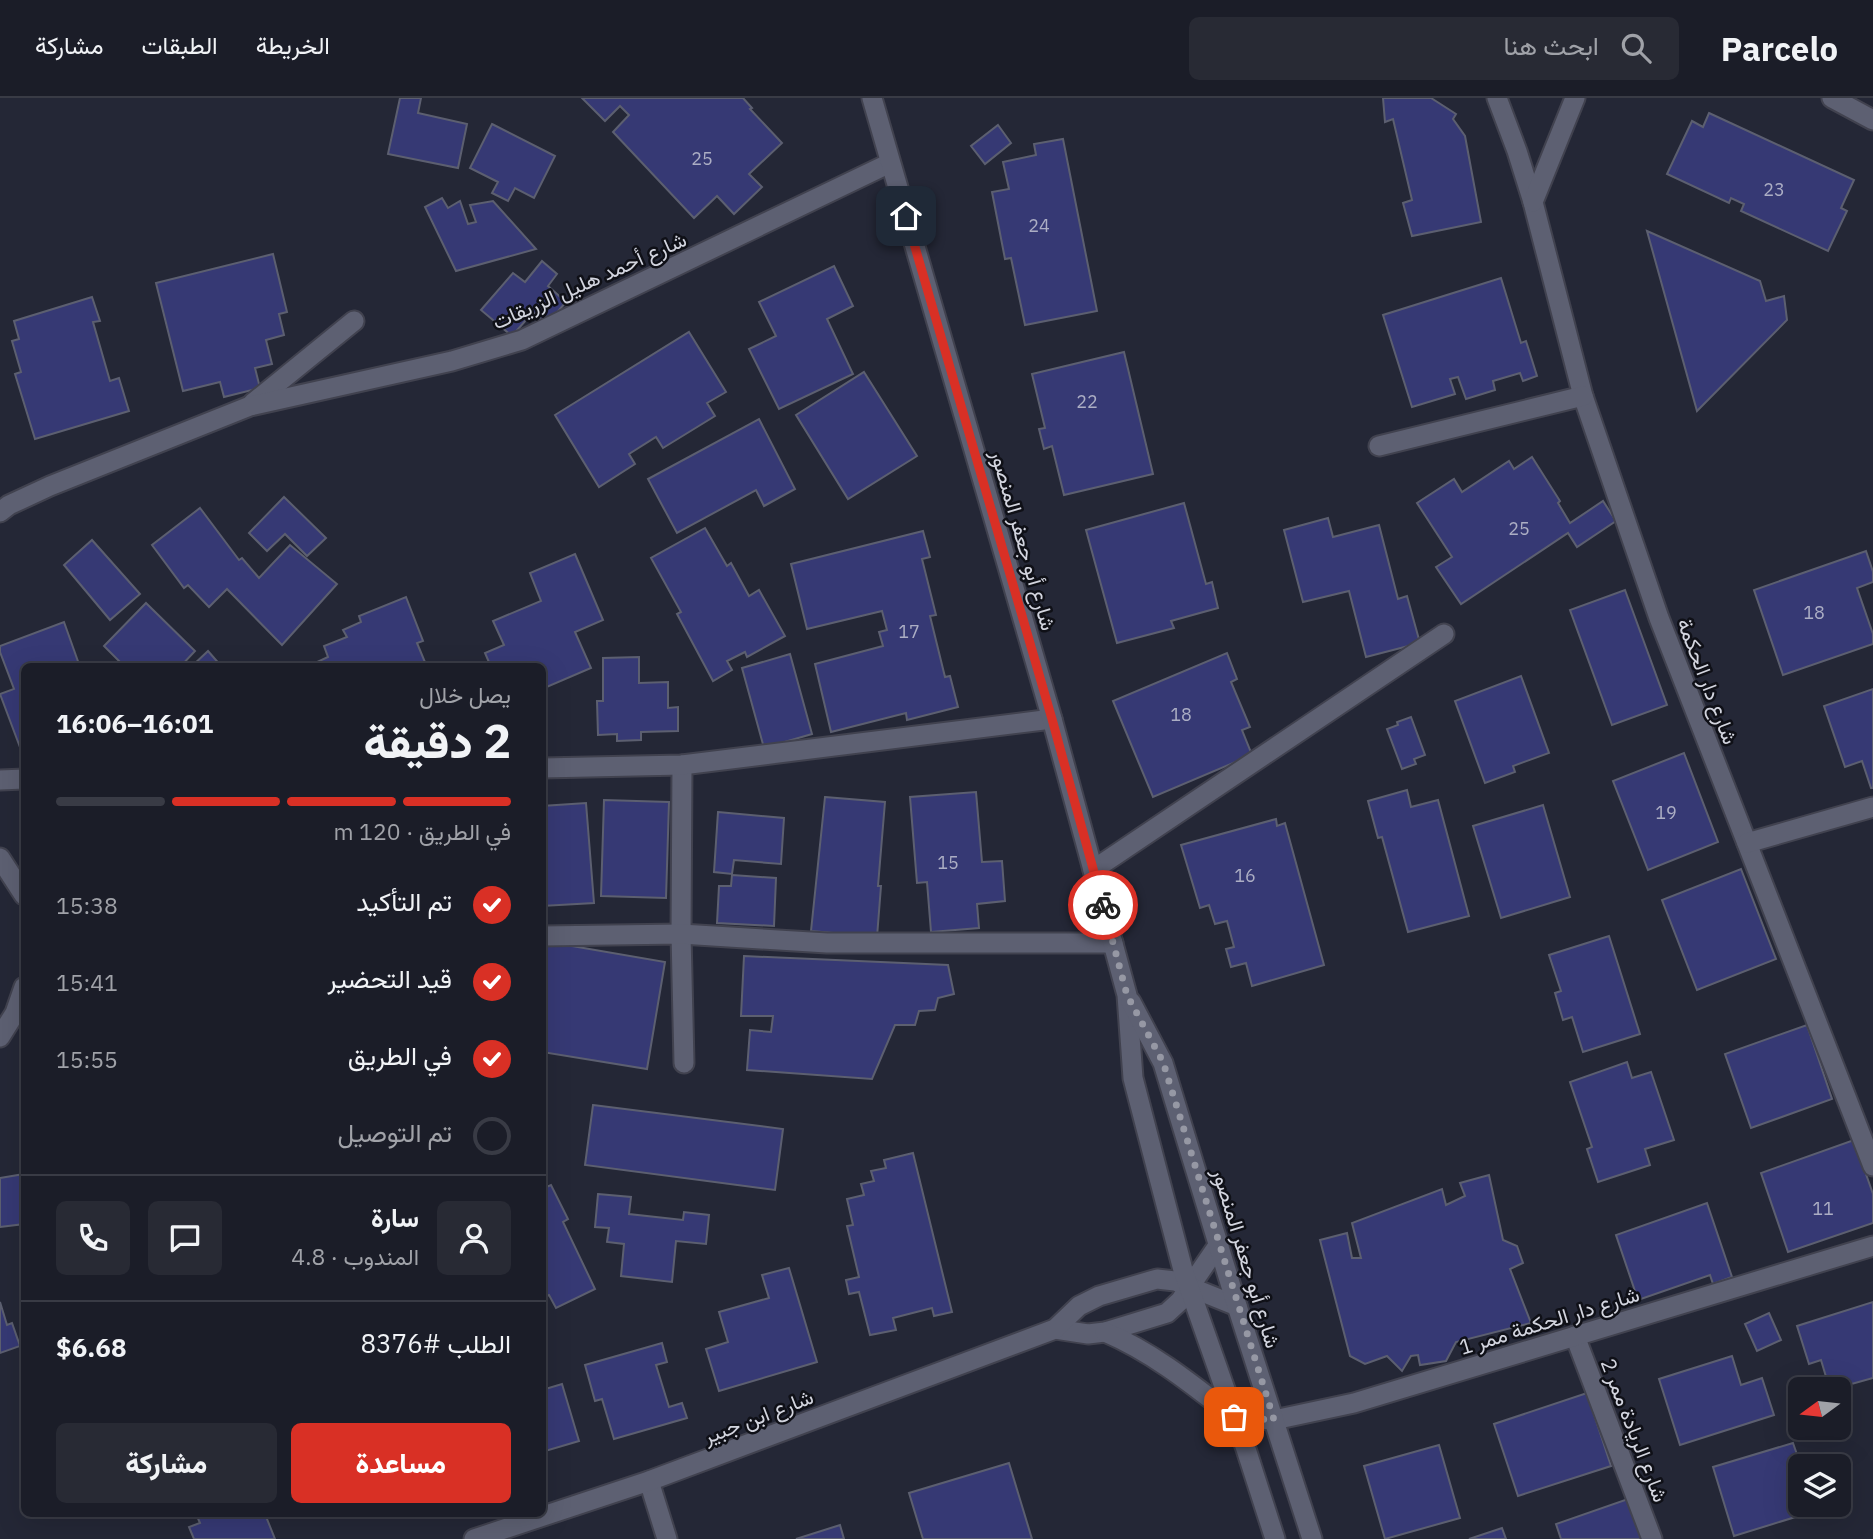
<!DOCTYPE html>
<html lang="ar">
<head>
<meta charset="utf-8">
<style>
	:root { --surface:#1b1d28; --page:#282a34; --text:#f1f3f6; --muted:#a0a2a8; --line:#393b45; --accent:#d93025 }
	body { margin:0; font-family:"IBM Plex Sans",Vazirmatn,sans-serif; background:var(--page); color:var(--text); direction:rtl; height:100vh; display:flex; flex-direction:column; font-size:26px; white-space:nowrap }
	* { box-sizing:border-box; margin:0 }
	p { font-size:23px; color:var(--muted) }
	.icon { flex:none; width:38px; height:38px; fill:none; stroke:currentColor; stroke-width:2; stroke-linecap:round; stroke-linejoin:round }
	.map { position:relative; flex:1; overflow:hidden; direction:ltr }
	.side { position:absolute; left:21px; top:565px; width:525px; height:854px; display:flex; flex-direction:column; background:var(--surface); border-radius:10px; box-shadow:0 7px 28px #0002,0 0 0 2px var(--line); direction:rtl }
	.side>* { flex:none }
	.needle { width:46px; rotate:255deg }
	.fabs { position:absolute; left:1788px; top:1279px; display:grid; gap:14px }
	.fabs a { display:grid; place-items:center; width:63px; height:63px; border-radius:10px; background:var(--surface); box-shadow:0 7px 28px #0002,0 0 0 2px var(--line); font-size:35px }
	.pin { position:absolute; display:grid; place-items:center; width:60px; height:60px; color:#fff; margin:-30px; border-radius:14px; box-shadow:0 4px 10px #0006 }
	.courier { position:absolute; display:grid; place-items:center; width:70px; height:70px; margin:-35px; border:5px solid #d93025; border-radius:50%; background:#fff; color:#222; box-shadow:0 2px 9px #0007 }
	.headline em { font-style:normal; font-weight:800 }
	.headline div { display:flex; flex-direction:column-reverse }
	.headline { display:flex; align-items:center; justify-content:space-between; height:119px; padding:0 35px }
	h1 { font-size:46px; font-weight:800; line-height:52px }
	.bar { display:grid; grid-template-columns:repeat(4,1fr); gap:10px 7px; align-content:center; height:84px; padding:0 35px }
	.bar i { height:9px; border-radius:5px; background:var(--line) }
	.bar .selected { background:var(--accent) }
	.bar p { grid-column:span 4 }
	.line { display:flex; align-items:center; gap:18px; padding:0 35px; border-top:2px solid var(--line) }
	.line div { flex:1 }
	.round { display:grid; place-items:center; flex:none; width:74px; height:74px; border-radius:10px; background:var(--page) }
	ol { padding:0 35px; list-style:none }
	li { display:flex; align-items:center; gap:21px; height:77px }
	li p { margin-inline-start:auto }
	li .icon { padding:7px; border-radius:50%; background:var(--accent); color:#fff; stroke-width:4 }
	li:last-child { color:var(--muted) }
	li i { width:38px; height:38px; border:4px solid var(--line); border-radius:50% }
	.cta { display:flex; gap:14px; margin-top:auto; padding:14px 35px }
	.cta a { flex:1; height:80px; border-radius:10px; background:var(--accent); color:#fff; font-size:28px; font-weight:800; line-height:80px; text-align:center }
	.cta a+a { background:var(--page); color:var(--text) }
	header { display:flex; align-items:center; gap:42px; box-sizing:border-box; height:98px; padding:0 35px; background:var(--surface); border-bottom:2px solid var(--line) }
	header strong { font-size:33px }
	nav { display:flex; gap:38px; margin-inline-start:auto; font-size:24px }
	.search { width:490px; height:63px; background:var(--page); display:flex; align-items:center; gap:18px; box-sizing:border-box; padding:0 24px; border-radius:10px; color:var(--muted); font-size:26px }
	.map>svg:first-child { display:block }
</style>
</head>
<body>
<header>
<strong>Parcelo</strong>
<div class="search"><svg class="icon" aria-label="search" viewBox="0 0 24 24"><circle cx="10" cy="10" r="6"/><path d="M15 15l6 6"/></svg>ابحث هنا</div>
<nav><a>الخريطة</a><a>الطبقات</a><a>مشاركة</a></nav>
</header>
<div class="map">
<svg width="1873" height="1441" viewBox="0 0 1873 1441">
	<rect width="100%" height="100%" fill="#242736"/>
	<g fill="#363974" stroke="#5c5f70" stroke-width="2">
		<polygon points="400,0 421,0 418,15 467,26 458,70 388,56"/>
		<polygon points="582,0 743,0 752,10 750,11 782,45 749,76 762,89 734,116 717,98 694,120 613,34 629,17 620,8 605,23"/>
		<polygon points="1383,0 1431,0 1456,16 1453,21 1465,38 1481,124 1412,138 1403,105 1412,102 1393,21 1385,24"/>
		<polygon points="1709,15 1854,82 1841,110 1847,113 1828,153 1741,113 1744,106 1731,100 1729,105 1667,76 1692,23 1703,29"/>
		<polygon points="492,26 555,58 534,100 515,90 508,103 492,95 498,84 470,70"/>
		<polygon points="998,27 1011,45 985,66 971,48"/>
		<polygon points="1063,41 1097,213 1025,227 1011,160 1005,161 992,94 1009,91 1003,64 1036,57 1034,46"/>
		<polygon points="442,100 448,110 460,103 468,126 476,124 470,107 493,103 536,151 456,173 425,109"/>
		<polygon points="1647,133 1760,183 1766,203 1784,198 1787,222 1697,313"/>
		<polygon points="273,156 287,214 279,216 284,237 266,242 272,266 255,270 260,290 224,299 220,284 183,293 156,185"/>
		<polygon points="542,163 557,176 548,188 566,204 547,226 533,214 512,238 481,212 513,175 525,184"/>
		<polygon points="834,168 853,208 827,221 853,276 779,311 749,251 776,238 759,204"/>
		<polygon points="1501,180 1521,245 1526,243 1537,278 1523,283 1520,275 1493,283 1495,292 1466,301 1458,279 1450,281 1455,296 1412,309 1383,217"/>
		<polygon points="92,199 100,223 93,224 110,283 119,280 129,313 35,341 15,276 21,274 12,243 19,241 14,223"/>
		<polygon points="689,234 726,294 707,305 715,318 663,350 656,339 629,356 635,366 599,389 555,317"/>
		<polygon points="1124,254 1153,376 1064,397 1052,348 1044,351 1039,331 1045,330 1032,276"/>
		<polygon points="864,274 917,358 848,401 796,317"/>
		<polygon points="759,321 795,391 764,408 756,392 677,435 648,381"/>
		<polygon points="1532,359 1560,403 1558,405 1570,425 1603,403 1616,423 1577,449 1568,435 1461,506 1436,469 1452,459 1417,405 1454,381 1462,394 1509,363 1514,371"/>
		<polygon points="284,399 326,440 307,458 285,436 267,453 249,435"/>
		<polygon points="1184,405 1206,486 1212,484 1218,510 1171,523 1174,530 1117,545 1086,432"/>
		<polygon points="200,410 239,462 242,460 259,480 290,447 337,486 282,547 227,491 209,509 188,487 184,490 152,447"/>
		<polygon points="1328,420 1333,439 1379,427 1398,501 1407,498 1420,545 1366,559 1349,493 1303,504 1284,432"/>
		<polygon points="705,430 727,468 731,465 749,498 759,492 785,538 747,559 745,554 727,563 732,572 713,583 677,516 681,514 651,460"/>
		<polygon points="923,433 930,459 922,461 936,517 930,518 945,579 950,578 958,609 907,622 906,615 831,634 815,566 883,548 879,534 887,532 882,513 807,531 791,466"/>
		<polygon points="92,442 140,496 110,522 64,467"/>
		<polygon points="1866,453 1873,474 1873,484 1857,490 1873,536 1873,546 1783,577 1754,492"/>
		<polygon points="575,456 603,522 575,534 591,570 542,591 542,569 491,569 485,555 504,547 493,523 541,503 530,475"/>
		<polygon points="1625,492 1667,607 1612,627 1570,512"/>
		<polygon points="406,499 423,543 417,545 427,569 317,569 315,565 328,559 324,548 347,539 343,532 361,524 359,518"/>
		<polygon points="146,505 195,553 180,569 125,569 104,548"/>
		<polygon points="64,524 80,569 24,569 24,660 0,596 14,591 0,554 0,548"/>
		<polygon points="208,553 222,569 191,569"/>
		<polygon points="1227,555 1237,581 1231,584 1250,629 1242,632 1252,657 1153,699 1113,603"/>
		<polygon points="790,556 812,636 764,650 742,570"/>
		<polygon points="639,559 639,585 668,584 668,610 678,609 678,633 641,634 641,642 617,643 617,636 598,637 597,603 603,603 603,560"/>
		<polygon points="1521,578 1549,655 1513,668 1515,674 1485,685 1455,603"/>
		<polygon points="1873,591 1873,690 1871,690 1862,663 1845,669 1824,608"/>
		<polygon points="1411,619 1425,657 1414,661 1416,666 1402,671 1387,631 1398,627 1397,624"/>
		<polygon points="1684,655 1718,744 1648,772 1613,683"/>
		<polygon points="1407,692 1411,709 1438,702 1469,818 1408,834 1382,739 1378,740 1368,703"/>
		<polygon points="976,694 982,764 1002,763 1005,803 977,806 979,830 931,834 927,784 917,785 910,699"/>
		<polygon points="825,699 885,704 878,788 881,788 877,839 811,833"/>
		<polygon points="604,702 669,704 666,800 601,798"/>
		<polygon points="586,705 594,805 542,808 542,708"/>
		<polygon points="1543,707 1570,799 1501,820 1473,728"/>
		<polygon points="718,714 784,720 781,766 734,762 732,776 714,774"/>
		<polygon points="1276,721 1277,728 1285,725 1324,867 1252,888 1246,865 1231,869 1226,851 1234,849 1227,823 1215,826 1209,807 1200,810 1181,747"/>
		<polygon points="1741,771 1776,861 1697,892 1662,802"/>
		<polygon points="732,777 776,780 774,828 717,825 719,788 731,788"/>
		<polygon points="1609,838 1640,936 1583,954 1572,919 1563,922 1555,895 1561,893 1549,857"/>
		<polygon points="543,843 665,864 647,971 542,954"/>
		<polygon points="744,858 948,867 954,896 938,900 935,912 919,913 915,927 895,927 872,981 747,972 750,932 771,934 773,918 741,918"/>
		<polygon points="1807,927 1832,1001 1751,1030 1725,956"/>
		<polygon points="1627,964 1632,980 1651,974 1674,1042 1645,1051 1650,1067 1598,1084 1587,1051 1592,1049 1570,984"/>
		<polygon points="593,1007 783,1031 775,1092 585,1067"/>
		<polygon points="1854,1042 1873,1096 1873,1125 1788,1154 1761,1075"/>
		<polygon points="913,1055 952,1214 934,1218 932,1210 893,1220 896,1232 870,1237 859,1194 849,1196 846,1182 859,1179 847,1128 853,1127 847,1101 864,1097 861,1086 874,1083 871,1073 886,1070 884,1062"/>
		<polygon points="24,1076 24,1126 0,1129 0,1080"/>
		<polygon points="1489,1077 1503,1142 1517,1148 1523,1165 1510,1171 1531,1225 1456,1244 1446,1263 1420,1267 1418,1257 1411,1258 1402,1273 1387,1258 1365,1266 1350,1258 1320,1142 1347,1135 1352,1160 1361,1160 1352,1125 1442,1091 1446,1107 1465,1098 1460,1085"/>
		<polygon points="542,1087 544,1090 551,1087 568,1121 563,1124 595,1191 556,1210 549,1197 542,1200"/>
		<polygon points="598,1096 631,1099 629,1116 683,1122 684,1114 709,1117 706,1146 676,1143 672,1184 621,1178 624,1146 607,1144 609,1130 595,1129"/>
		<polygon points="1707,1105 1732,1179 1713,1186 1710,1177 1638,1202 1616,1137"/>
		<polygon points="789,1170 817,1264 719,1293 706,1251 728,1244 719,1214 769,1200 762,1177"/>
		<polygon points="0,1204 7,1227 12,1225 20,1248 0,1255"/>
		<polygon points="1873,1204 1873,1280 1830,1292 1821,1262 1809,1266 1797,1228"/>
		<polygon points="1769,1215 1781,1242 1757,1253 1745,1226"/>
		<polygon points="662,1245 667,1264 656,1267 669,1309 682,1305 687,1320 614,1341 602,1301 595,1303 585,1267"/>
		<polygon points="1732,1258 1741,1287 1762,1280 1774,1317 1680,1347 1659,1281"/>
		<polygon points="562,1286 579,1343 542,1354 542,1292"/>
		<polygon points="1587,1295 1611,1368 1518,1398 1494,1326"/>
		<polygon points="1793,1345 1801,1368 1801,1407 1813,1407 1815,1413 1734,1438 1713,1369"/>
		<polygon points="1439,1347 1460,1420 1385,1441 1364,1368"/>
		<polygon points="1009,1365 1032,1441 923,1441 909,1395"/>
		<polygon points="1628,1401 1642,1441 1561,1441 1556,1426"/>
		<polygon points="196,1416 265,1416 275,1441 194,1441 189,1429 200,1425"/>
		<polygon points="840,1427 844,1441 796,1441"/>
		<polygon points="1502,1430 1506,1441 1469,1441"/>
	</g>
	<g fill="none" stroke-linecap="round" stroke-linejoin="round">
		<g stroke="#41424f" stroke-width="23">
			<g id="minor">
				<polyline points="1497,0 1517,53 1533,104 1583,298 1659,520 1873,1068"/>
				<polyline points="1832,0 1873,22"/>
				<polyline points="1533,104 1575,0"/>
				<polyline points="253,305 354,223"/>
				<polyline points="1379,348 1583,298"/>
				<polyline points="0,414 9,407 50,388 250,308 452,263 522,242 890,65"/>
				<polyline points="682,667 681,836 684,965"/>
				<polyline points="542,670 682,667 1052,621"/>
				<polyline points="0,682 24,681"/>
				<polyline points="1747,745 1873,709"/>
				<polyline points="0,760 24,797"/>
				<polyline points="1093,772 1444,536"/>
				<polyline points="542,838 681,836 827,845 1113,845"/>
				<polyline points="0,939 15,915 24,889"/>
				<polyline points="1055,1231 1088,1236 1105,1234 1167,1215 1180,1203 1219,1146"/>
				<polyline points="1575,1238 1652,1441"/>
				<polyline points="1234,1319 1274,1322 1354,1305 1873,1148"/>
				<polyline points="649,1383 667,1441"/>
				<polyline points="474,1441 649,1383 1055,1231 1079,1208 1099,1198 1157,1181 1175,1183 1237,1208"/>
			</g>
		</g>
		<g stroke="#41424f" stroke-width="23">
			<g id="tertiary">
				<polyline points="872,0 1052,621 1127,897 1133,980 1183,1172 1246,1351 1275,1441"/>
				<polyline points="1131,904 1163,965 1237,1208 1312,1441"/>
				<path d="M 1105,1234 C 1154,1255 1193,1287 1234,1319"/>
			</g>
		</g>
		<use href="#minor" stroke="#5d6072" stroke-width="19"/>
		<use href="#tertiary" stroke="#5d6072" stroke-width="19"/>
	</g>
	<g fill="none" stroke-linecap="round" stroke-linejoin="round">
		<polyline stroke="#9698a4" stroke-width="7" stroke-dasharray="0 12.6" points="1103,807 1127,897 1163,964 1274,1322 1234,1319"/>
		<polyline stroke="#d93025" stroke-width="9" points="906,118 1052,621 1103,807"/>
	</g>
	<g text-anchor="middle" dominant-baseline="central" stroke-width="5" stroke-linejoin="round" paint-order="stroke">
		<g font-size="18" fill="#acaec4">
			<text x="702" y="60">25</text>
			<text x="1774" y="91">23</text>
			<text x="1039" y="127">24</text>
			<text x="1087" y="303">22</text>
			<text x="1519" y="430">25</text>
			<text x="1814" y="514">18</text>
			<text x="909" y="533">17</text>
			<text x="1181" y="616">18</text>
			<text x="1666" y="714">19</text>
			<text x="948" y="764">15</text>
			<text x="1245" y="777">16</text>
			<text x="1823" y="1110">11</text>
		</g>
		<g font-size="21" fill="#d3d5df" stroke="#0f1017">
			<text transform="translate(589 182) rotate(-24)">شارع أحمد هليل الزريقات</text>
			<text transform="translate(1024 442) rotate(74)">شارع أبو جعفر المنصور</text>
			<text transform="translate(1708 583) rotate(69)">شارع دار الحكمة</text>
			<text transform="translate(1247 1160) rotate(73)">شارع أبو جعفر المنصور</text>
			<text transform="translate(1549 1222) rotate(-17)">شارع دار الحكمة ممر 1</text>
			<text transform="translate(758 1318) rotate(-21)">شارع ابن جبير</text>
			<text transform="translate(1635 1332) rotate(69)">شارع الريادة ممر 2</text>
		</g>
	</g>
</svg>
<div class="fabs">
<a><svg class="needle" viewBox="-14 -14 28 28"><path d="M0-13l5 13h-10z" fill="#e53935"/><path d="M0 13l5-13h-10z" fill="#a0a2a8"/></svg></a>
<a><svg class="icon" aria-label="layers" viewBox="0 0 24 24"><path d="M12 4l9 5-9 5-9-5zM3 14l9 5 9-5"/></svg></a>
</div>
<div class="pin" style="left:1234px;top:1319px;background:#ea580c"><svg class="icon" aria-label="bag" viewBox="0 0 24 24"><path d="M5 8h14l-1 12H6zM9 8a3 3 0 0 1 6 0"/></svg></div>
<div class="pin" style="left:906px;top:118px;background:#1f2937"><svg class="icon" aria-label="home" viewBox="0 0 24 24"><path d="M3 11l9-7 9 7M6 9v11h12V9"/></svg></div>
<div class="courier" style="left:1103px;top:807px"><svg class="icon" aria-label="bike" viewBox="0 0 24 24"><circle cx="6" cy="16" r="4"/><circle cx="18" cy="16" r="4"/><path d="M6 16l4-8h5l3 8M10 8l3 8H6M13 5h3"/></svg></div>
<section class="side">
<div class="headline"><div><h1>2 دقيقة</h1><p>يصل خلال</p></div><em>16:01–16:06</em></div>
<div class="bar"><i class="selected"></i><i class="selected"></i><i class="selected"></i><i></i><p>في الطريق · 120 m</p></div>
<ol>
<li><svg class="icon" aria-label="check" viewBox="0 0 24 24"><path d="M5 12l5 5 9-10"/></svg>تم التأكيد<p>15:38</p></li>
<li><svg class="icon" aria-label="check" viewBox="0 0 24 24"><path d="M5 12l5 5 9-10"/></svg>قيد التحضير<p>15:41</p></li>
<li><svg class="icon" aria-label="check" viewBox="0 0 24 24"><path d="M5 12l5 5 9-10"/></svg>في الطريق<p>15:55</p></li>
<li><i></i>تم التوصيل</li>
</ol>
<div class="line" style="height:126px"><a class="round"><svg class="icon" aria-label="person" viewBox="0 0 24 24"><circle cx="12" cy="8" r="4"/><path d="M4 21q1-7 8-7t8 7"/></svg></a><div><b>سارة</b><p>المندوب · 4.8</p></div><a class="round"><svg class="icon" aria-label="chat" viewBox="0 0 24 24"><path d="M4 5h16v11H9l-5 4z"/></svg></a><a class="round"><svg class="icon" aria-label="phone" viewBox="0 0 24 24"><path d="M5 4h4l2 5-3 2q2 4 5 5l2-3 5 2v4C11 20 4 13 5 4z"/></svg></a></div>
<div class="line" style="height:91px"><div>الطلب #8376</div><b>$6.68</b></div>
<div class="cta"><a>مساعدة</a><a>مشاركة</a></div>
</section>
</div>
</body>
</html>
